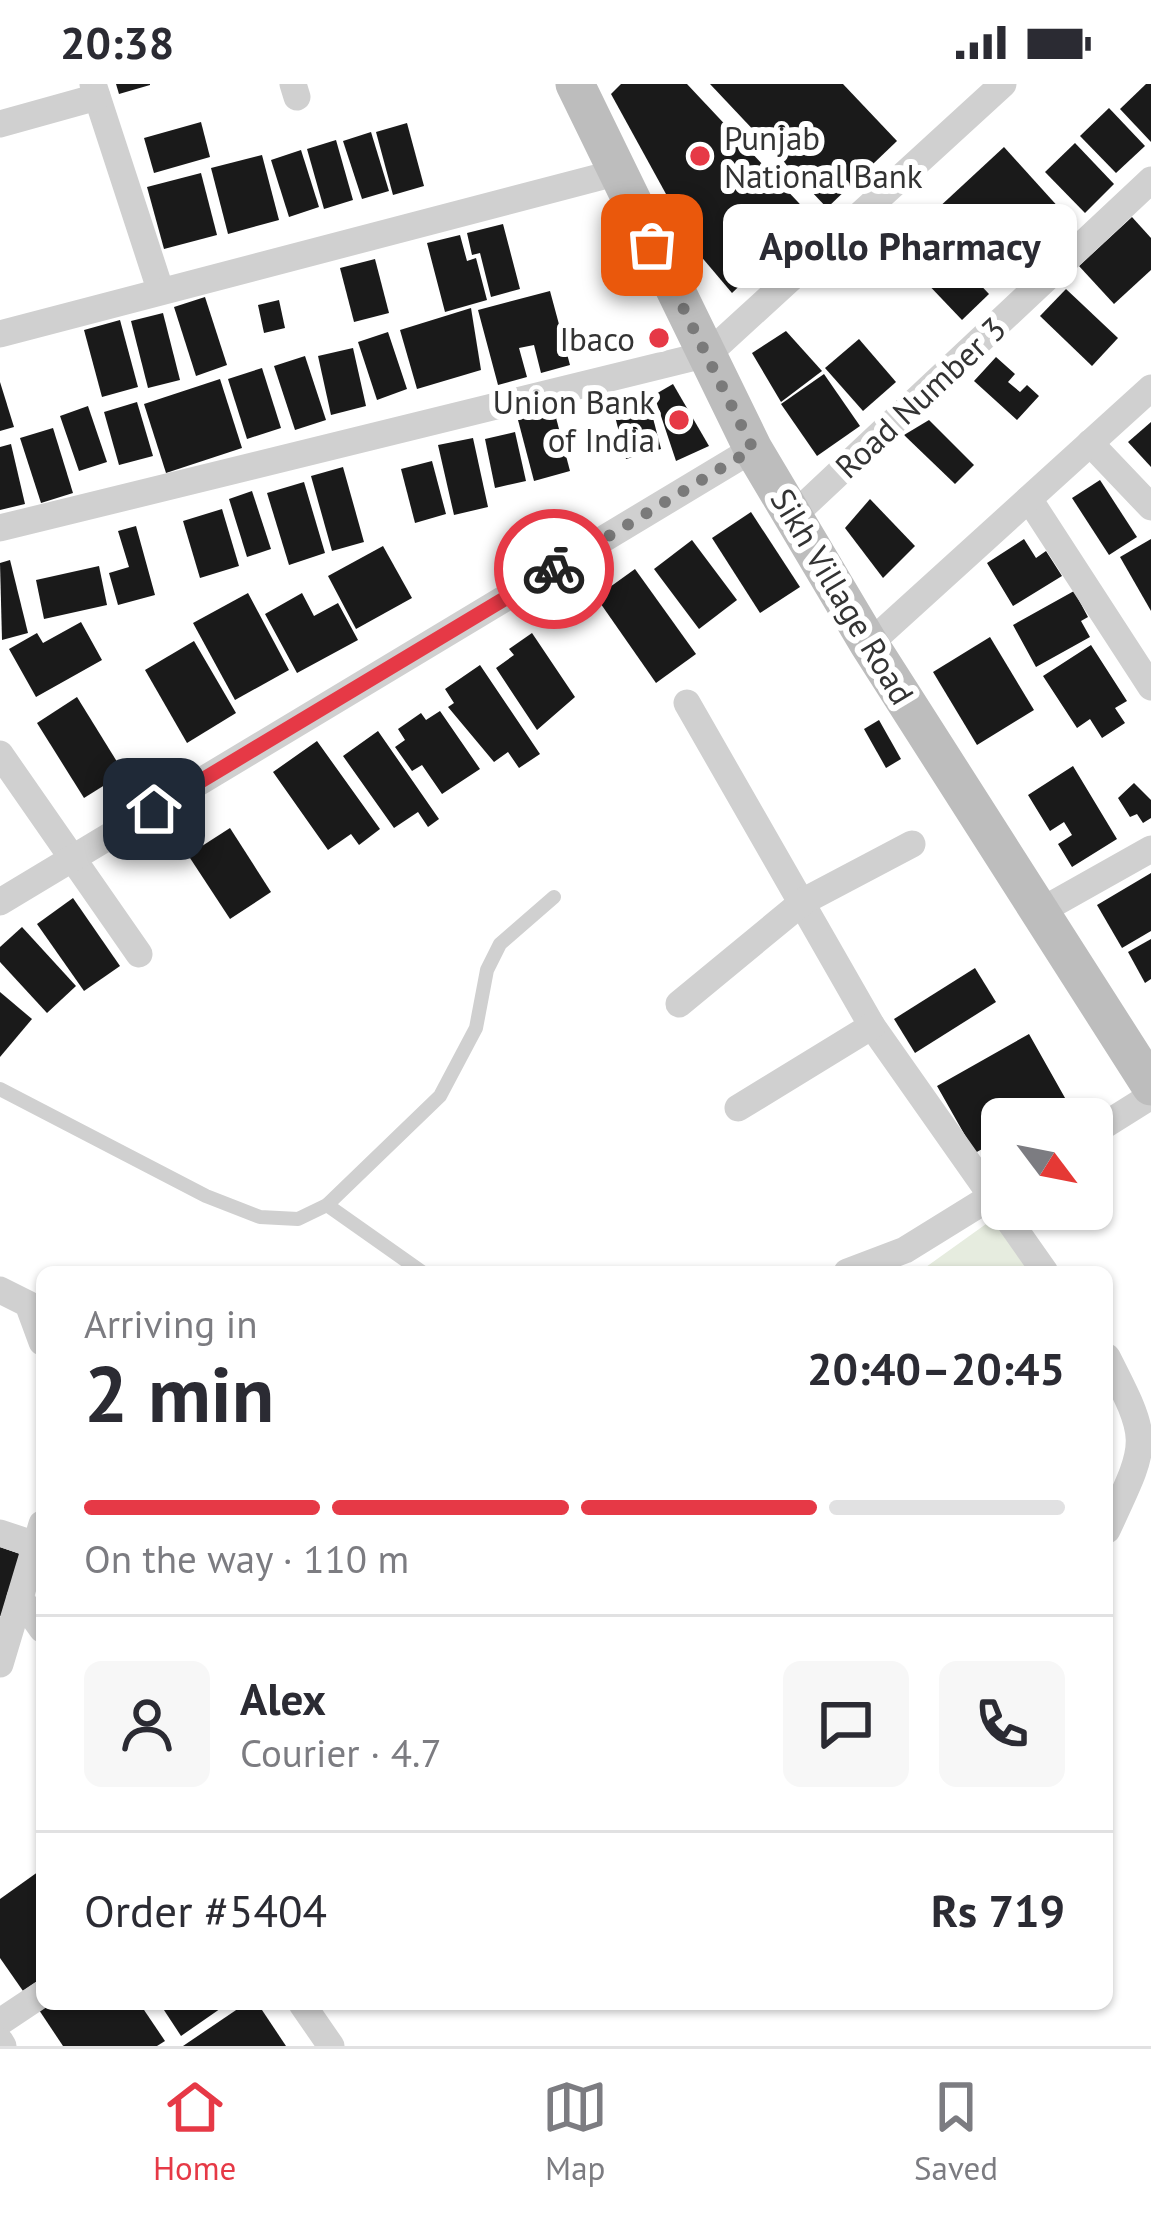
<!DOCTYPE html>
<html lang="en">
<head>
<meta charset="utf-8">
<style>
	:root { --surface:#fff; --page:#f7f7f7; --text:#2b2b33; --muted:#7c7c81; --line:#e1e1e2; --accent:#e63946 }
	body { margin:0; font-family:"PT Sans",sans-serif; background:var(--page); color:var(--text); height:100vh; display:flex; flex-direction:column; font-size:45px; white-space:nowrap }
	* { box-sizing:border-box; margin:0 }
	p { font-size:39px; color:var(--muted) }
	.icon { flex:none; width:66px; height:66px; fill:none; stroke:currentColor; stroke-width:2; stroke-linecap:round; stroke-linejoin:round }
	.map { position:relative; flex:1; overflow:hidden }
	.sheet { position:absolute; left:36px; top:1182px; width:1077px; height:744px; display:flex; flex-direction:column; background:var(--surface); border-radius:18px; box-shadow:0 3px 9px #0004 }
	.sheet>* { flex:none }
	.needle { width:78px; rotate:122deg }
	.controls { position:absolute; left:981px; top:1014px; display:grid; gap:24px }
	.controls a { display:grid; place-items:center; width:132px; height:132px; border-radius:18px; background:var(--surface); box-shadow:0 3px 9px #0004; font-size:60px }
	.pin { position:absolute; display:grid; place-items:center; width:102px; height:102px; color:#fff; margin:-51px; border-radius:24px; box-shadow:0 6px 18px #0006 }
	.courier { position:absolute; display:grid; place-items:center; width:120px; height:120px; margin:-60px; border:9px solid #e63946; border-radius:50%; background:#fff; color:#222; box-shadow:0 3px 15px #0007 }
	.bubble { position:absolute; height:84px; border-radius:18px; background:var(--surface); box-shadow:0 3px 9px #0004; font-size:39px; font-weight:800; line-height:84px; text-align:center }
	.summary em { font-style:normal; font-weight:800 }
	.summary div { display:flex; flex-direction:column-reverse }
	.summary { display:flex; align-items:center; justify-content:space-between; height:204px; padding:0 48px }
	h1 { font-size:78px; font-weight:800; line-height:90px }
	.bar { display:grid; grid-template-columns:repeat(4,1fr); gap:18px 12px; align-content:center; height:144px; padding:0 48px }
	.bar i { height:15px; border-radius:9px; background:var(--line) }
	.bar .active { background:var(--accent) }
	.bar p { grid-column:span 4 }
	.line { display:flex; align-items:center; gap:30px; padding:0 48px; border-top:3px solid var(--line) }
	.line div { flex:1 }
	.round { display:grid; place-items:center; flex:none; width:126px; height:126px; border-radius:18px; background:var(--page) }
	.status { display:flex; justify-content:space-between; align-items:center; height:84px; padding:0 60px; background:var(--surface); direction:ltr }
	.status svg { height:33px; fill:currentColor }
	.tabs { display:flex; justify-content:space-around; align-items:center; height:168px; border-top:3px solid var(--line); background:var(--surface); font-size:33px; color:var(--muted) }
	.tabs a { display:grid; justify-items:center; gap:6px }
	.tabs .active { color:var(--accent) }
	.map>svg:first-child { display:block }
</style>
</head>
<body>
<div class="status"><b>20:38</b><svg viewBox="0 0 49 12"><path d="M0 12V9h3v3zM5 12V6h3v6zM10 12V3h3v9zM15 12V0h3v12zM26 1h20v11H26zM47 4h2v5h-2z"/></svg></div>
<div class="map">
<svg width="1151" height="1962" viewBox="0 0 1151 1962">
	<rect width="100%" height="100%" fill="#fff"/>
	<polygon fill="#e6ecdf" points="993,1135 1030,1188 919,1188"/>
	<g fill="#1a1a1a">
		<polygon points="116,0 150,0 150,1 119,10"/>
		<polygon points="621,0 687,0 812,133 732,209 699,170 611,10"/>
		<polygon points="710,0 843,0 897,57 827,124"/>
		<polygon points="1146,0 1151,0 1151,58 1120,25"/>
		<polygon points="1109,24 1145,62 1116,89 1080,52"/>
		<polygon points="201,38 210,73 154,89 144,54"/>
		<polygon points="407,39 424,102 393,111 376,48"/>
		<polygon points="371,48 389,107 362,115 343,57"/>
		<polygon points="336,56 353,116 324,125 307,65"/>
		<polygon points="1075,59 1114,100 1085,129 1045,88"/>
		<polygon points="1004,63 1061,126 992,189 936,126"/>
		<polygon points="301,66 319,123 289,133 271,76"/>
		<polygon points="262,71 279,136 228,150 211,84"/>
		<polygon points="201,89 217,151 164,165 147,103"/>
		<polygon points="1132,133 1151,154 1151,186 1114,220 1079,182"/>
		<polygon points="503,140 520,205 491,213 480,169 472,171 467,149"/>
		<polygon points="929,146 989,210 962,236 902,173"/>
		<polygon points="460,151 467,177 476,174 487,216 445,228 427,159"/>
		<polygon points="375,175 389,229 354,238 340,184"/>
		<polygon points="1066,205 1118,254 1092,282 1040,232"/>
		<polygon points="550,207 570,281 541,289 534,261 519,264 527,293 498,301 478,226"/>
		<polygon points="205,213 227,281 196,292 174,223"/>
		<polygon points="279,216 285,244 264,249 258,221"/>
		<polygon points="471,224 481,286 417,305 400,246"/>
		<polygon points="163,229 180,296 148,304 131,237"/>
		<polygon points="120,236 138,303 102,313 84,246"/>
		<polygon points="786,247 822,287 781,318 752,269"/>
		<polygon points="388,248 407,305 377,316 358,258"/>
		<polygon points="859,255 896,298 863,327 825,284"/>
		<polygon points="353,264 366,322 331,331 318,272"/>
		<polygon points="305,272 326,336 295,346 274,282"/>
		<polygon points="996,273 1015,290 1008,298 1020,308 1027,301 1039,312 1017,336 974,297"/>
		<polygon points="262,284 281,344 247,355 228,295"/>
		<polygon points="824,290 860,342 817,372 781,320"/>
		<polygon points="220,295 242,364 166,389 144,320"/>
		<polygon points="0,298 14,343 0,347"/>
		<polygon points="673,300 709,362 676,377 654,311"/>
		<polygon points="646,307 661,365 626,375 611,317"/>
		<polygon points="137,318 153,372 119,381 104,328"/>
		<polygon points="88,322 107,378 79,387 60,332"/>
		<polygon points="554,326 570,387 534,397 518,336"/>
		<polygon points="929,336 974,381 955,400 904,351"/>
		<polygon points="1151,338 1151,383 1128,358"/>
		<polygon points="53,344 73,409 41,419 20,354"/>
		<polygon points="515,348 526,397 495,404 485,355"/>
		<polygon points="473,354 488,423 454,431 438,361"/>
		<polygon points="11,360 25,420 0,426 0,363"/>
		<polygon points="432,377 446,430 415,439 401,385"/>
		<polygon points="343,383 364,458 332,467 311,392"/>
		<polygon points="1100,396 1137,453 1109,471 1072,414"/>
		<polygon points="304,398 325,469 289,481 267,409"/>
		<polygon points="252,407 271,465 247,473 229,415"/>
		<polygon points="870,415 915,462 883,494 845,444"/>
		<polygon points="222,425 239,482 200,494 183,437"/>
		<polygon points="751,428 800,503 760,529 712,454"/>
		<polygon points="136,442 155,511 118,521 109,489 129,483 118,447"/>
		<polygon points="1024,455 1036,474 1046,467 1062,492 1013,522 987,479"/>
		<polygon points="1151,455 1151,527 1120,473"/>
		<polygon points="692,456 737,516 699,545 654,485"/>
		<polygon points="383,462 412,514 356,545 328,492"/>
		<polygon points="10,476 28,549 2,556 0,479"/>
		<polygon points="99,482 107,521 44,535 36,496"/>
		<polygon points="635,485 696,570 656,599 596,513"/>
		<polygon points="1074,507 1088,533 1081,537 1090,553 1036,583 1013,541"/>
		<polygon points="248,509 289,586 235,616 193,539"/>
		<polygon points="302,509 314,532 338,519 358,556 297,589 265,530"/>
		<polygon points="81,538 102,576 36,613 9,565 37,549 43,559"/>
		<polygon points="532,549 575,613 537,646 496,584 514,571 509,565"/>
		<polygon points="990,553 1034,626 977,661 933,588"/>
		<polygon points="194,557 236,629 187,659 145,586"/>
		<polygon points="1091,561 1127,617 1115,624 1125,639 1102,654 1090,635 1077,644 1043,592"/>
		<polygon points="480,581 540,670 519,684 508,668 494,678 448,623 454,619 445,605"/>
		<polygon points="77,613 124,689 84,714 37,639"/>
		<polygon points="440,627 480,685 442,710 422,681 412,687 395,663 405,656 398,645 421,629 426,636"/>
		<polygon points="879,636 901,675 886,684 864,645"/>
		<polygon points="378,647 439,735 428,743 418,728 394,744 343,672"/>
		<polygon points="317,657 380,745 359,761 351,750 328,766 273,688"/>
		<polygon points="1073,682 1117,755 1072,783 1058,760 1072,751 1064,738 1050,747 1028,711"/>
		<polygon points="1134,699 1151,716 1151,734 1143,739 1137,730 1130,733 1118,714"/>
		<polygon points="230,744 271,808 230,835 188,771"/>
		<polygon points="1151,789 1151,847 1122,864 1097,821"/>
		<polygon points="73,814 120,882 84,907 37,840"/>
		<polygon points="22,843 76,902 47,929 0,878 0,863"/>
		<polygon points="1151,855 1151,895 1145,899 1128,868"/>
		<polygon points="975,884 996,918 915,969 894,935"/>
		<polygon points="0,908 32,935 0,973"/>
		<polygon points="1029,950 1069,1021 1044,1035 1002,1035 1002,1054 975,1069 937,1002"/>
		<polygon points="0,1463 20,1470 1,1532 0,1532"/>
		<polygon points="42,1785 42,1894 23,1907 0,1874 0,1815"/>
		<polygon points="40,1920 140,1920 165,1957 157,1962 63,1962 37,1923"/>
		<polygon points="160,1920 227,1920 181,1952"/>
		<polygon points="245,1920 258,1920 286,1962 183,1962"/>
	</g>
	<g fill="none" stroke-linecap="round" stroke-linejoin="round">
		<g stroke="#d0d0d0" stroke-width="14">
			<polyline points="0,1005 206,1112 260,1133 298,1135 327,1121 440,1012 476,944 487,886 500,860 554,813"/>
			<polyline points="327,1121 422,1188"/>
		</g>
		<g stroke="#d0d0d0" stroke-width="27">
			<polyline points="93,0 160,205"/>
			<polyline points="293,0 297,13"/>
			<polyline points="0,40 97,13"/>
			<polyline points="0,250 615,89"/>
			<polyline points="1090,359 1151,423"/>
			<polyline points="1029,415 1151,603"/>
			<polyline points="794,431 1151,96"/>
			<polyline points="0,444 708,270 1003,0"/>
			<polyline points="869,560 1151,304"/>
			<polyline points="687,619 872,942 1045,1188"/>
			<polyline points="0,670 139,870"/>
			<polyline points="0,818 753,365"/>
			<polyline points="1039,828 1151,765"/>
			<polyline points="679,920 804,817 912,760"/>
			<polyline points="738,1024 872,942"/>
			<polyline points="1092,1049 1151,1012"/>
			<polyline points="847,1188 905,1166 1002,1106"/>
			<polyline points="0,1206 28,1220 42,1258"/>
			<path d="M 1107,1273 C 1151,1359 1149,1356 1107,1446"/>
			<polyline points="0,1449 36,1461"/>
			<polyline points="20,1514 42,1545"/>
			<polyline points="0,1580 42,1440"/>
			<polyline points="302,1920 331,1962"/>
			<polyline points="0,1938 42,1910"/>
			<polyline points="0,1957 3,1962"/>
		</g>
		<polyline stroke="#bdbdbd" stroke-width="39" points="575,0 753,365 869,560 1151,1002"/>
	</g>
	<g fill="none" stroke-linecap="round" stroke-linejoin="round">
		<polyline stroke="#7a7a7a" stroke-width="12" stroke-dasharray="0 21.6" points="554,485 753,365 652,161"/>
		<polyline stroke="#e63946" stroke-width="15" points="154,725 554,485"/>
	</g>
	<g fill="#e63946" stroke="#fff" stroke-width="4.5">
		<circle cx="700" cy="72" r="12"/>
		<circle cx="659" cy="254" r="12"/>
		<circle cx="679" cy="336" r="12"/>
	</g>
	<g text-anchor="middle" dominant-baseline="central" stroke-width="12" stroke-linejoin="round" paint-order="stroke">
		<g font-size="33" fill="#333" stroke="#fff" text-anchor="end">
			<text x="724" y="53" text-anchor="start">Punjab<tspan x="724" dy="38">National Bank</tspan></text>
			<text x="635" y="254">Ibaco</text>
			<text x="655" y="317">Union Bank<tspan x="655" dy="38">of India</tspan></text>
		</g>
		<g font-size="33" fill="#333" stroke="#fff">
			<text transform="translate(920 313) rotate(-43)">Road Number 3</text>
			<text transform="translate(843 512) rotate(59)">Sikh Village Road</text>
		</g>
	</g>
</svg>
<div class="controls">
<a><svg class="needle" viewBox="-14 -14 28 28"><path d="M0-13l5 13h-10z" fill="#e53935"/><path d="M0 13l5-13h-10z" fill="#7c7c81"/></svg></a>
</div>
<div class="pin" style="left:652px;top:161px;background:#ea580c"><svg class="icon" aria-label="bag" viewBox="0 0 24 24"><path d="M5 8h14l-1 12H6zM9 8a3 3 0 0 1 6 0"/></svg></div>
<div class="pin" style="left:154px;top:725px;background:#1f2937"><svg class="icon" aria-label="home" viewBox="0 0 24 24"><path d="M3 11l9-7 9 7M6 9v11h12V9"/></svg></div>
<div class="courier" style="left:554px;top:485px"><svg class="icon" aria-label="bike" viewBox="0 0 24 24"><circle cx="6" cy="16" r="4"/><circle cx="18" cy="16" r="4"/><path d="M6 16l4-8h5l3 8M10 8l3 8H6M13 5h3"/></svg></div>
<div class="bubble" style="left:723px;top:120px;width:354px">Apollo Pharmacy</div>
<section class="sheet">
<div class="summary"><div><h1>2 min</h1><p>Arriving in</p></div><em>20:40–20:45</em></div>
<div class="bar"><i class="active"></i><i class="active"></i><i class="active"></i><i></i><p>On the way · 110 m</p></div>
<div class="line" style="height:216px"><a class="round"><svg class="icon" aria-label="person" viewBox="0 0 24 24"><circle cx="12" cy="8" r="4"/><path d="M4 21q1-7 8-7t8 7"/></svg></a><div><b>Alex</b><p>Courier · 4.7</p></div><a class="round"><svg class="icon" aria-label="chat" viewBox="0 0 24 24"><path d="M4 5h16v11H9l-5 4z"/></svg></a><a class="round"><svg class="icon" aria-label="phone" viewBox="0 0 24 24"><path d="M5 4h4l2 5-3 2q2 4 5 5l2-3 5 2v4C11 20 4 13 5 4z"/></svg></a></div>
<div class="line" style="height:156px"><div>Order #5404</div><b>Rs 719</b></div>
</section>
</div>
<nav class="tabs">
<a class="active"><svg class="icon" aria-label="home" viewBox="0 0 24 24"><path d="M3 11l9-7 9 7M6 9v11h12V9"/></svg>Home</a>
<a><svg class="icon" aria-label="map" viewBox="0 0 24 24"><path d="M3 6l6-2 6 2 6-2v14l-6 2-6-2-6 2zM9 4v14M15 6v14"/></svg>Map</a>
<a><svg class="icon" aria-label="saved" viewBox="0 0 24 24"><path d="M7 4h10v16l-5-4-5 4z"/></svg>Saved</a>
</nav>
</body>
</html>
